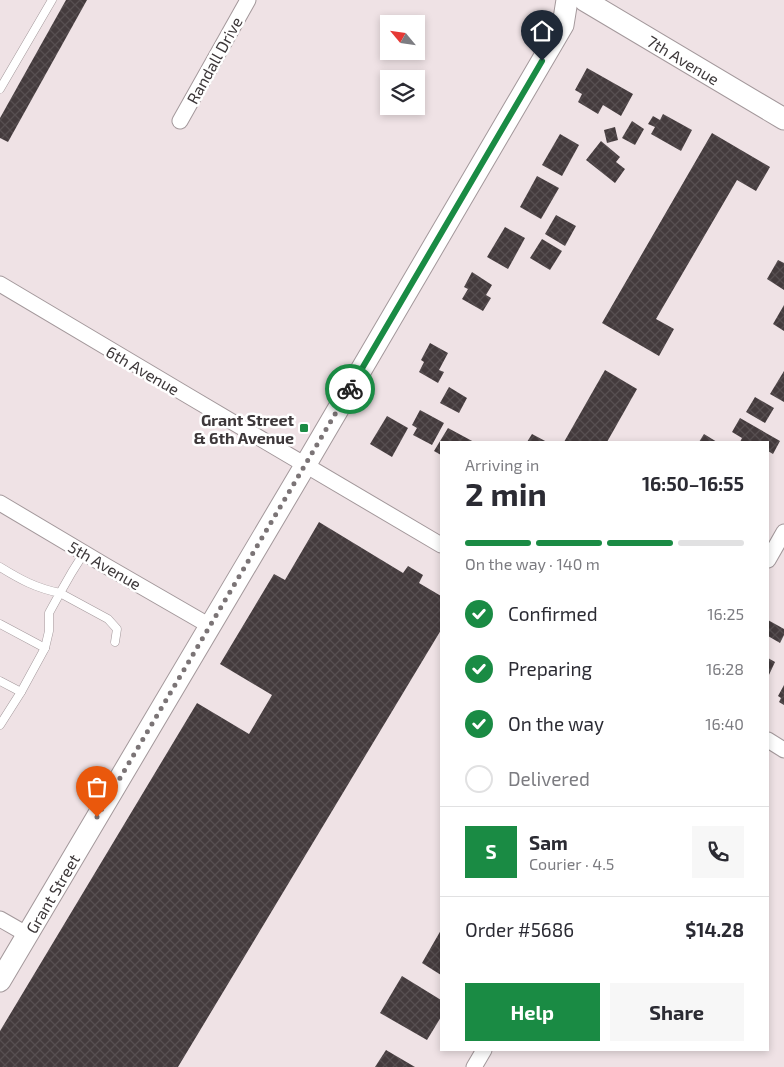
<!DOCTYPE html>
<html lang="en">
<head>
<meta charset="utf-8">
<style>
	:root { --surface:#fff; --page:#f7f7f7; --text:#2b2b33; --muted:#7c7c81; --line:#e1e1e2; --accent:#1a8b44 }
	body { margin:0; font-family:"Exo 2",sans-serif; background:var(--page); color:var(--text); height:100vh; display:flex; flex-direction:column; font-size:19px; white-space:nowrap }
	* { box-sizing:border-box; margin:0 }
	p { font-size:16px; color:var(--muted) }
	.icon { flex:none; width:28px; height:28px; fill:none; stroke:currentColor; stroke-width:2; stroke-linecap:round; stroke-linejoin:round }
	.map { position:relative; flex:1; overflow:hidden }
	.details { position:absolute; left:440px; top:441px; width:329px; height:610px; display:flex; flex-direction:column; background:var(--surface); border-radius:0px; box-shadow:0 2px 8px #0003 }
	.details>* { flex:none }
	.needle { width:32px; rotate:299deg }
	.fabs { position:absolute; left:380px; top:15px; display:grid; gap:10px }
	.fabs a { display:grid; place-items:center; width:45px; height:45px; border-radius:0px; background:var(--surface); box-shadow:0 2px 8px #0003; font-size:25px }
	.pin { position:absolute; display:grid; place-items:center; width:42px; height:42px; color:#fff; margin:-51px -21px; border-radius:50% 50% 50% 0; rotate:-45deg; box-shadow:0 0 5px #0007 }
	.pin .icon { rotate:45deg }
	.courier { position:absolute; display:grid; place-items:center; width:50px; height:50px; margin:-25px; border:4px solid #1a8b44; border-radius:50%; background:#fff; color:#222; box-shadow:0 1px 6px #0007 }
	.summary em { font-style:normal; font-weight:700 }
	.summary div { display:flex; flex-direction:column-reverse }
	.summary { display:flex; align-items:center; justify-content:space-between; height:85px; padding:0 25px }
	h1 { font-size:32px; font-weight:700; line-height:38px }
	.bar { display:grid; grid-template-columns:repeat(4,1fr); gap:8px 5px; align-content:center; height:60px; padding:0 25px }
	.bar i { height:6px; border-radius:4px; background:var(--line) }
	.bar .active { background:var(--accent) }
	.bar p { grid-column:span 4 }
	.line { display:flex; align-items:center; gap:12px; padding:0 25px; border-top:1px solid var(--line) }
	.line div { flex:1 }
	.round { display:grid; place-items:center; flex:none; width:52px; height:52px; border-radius:0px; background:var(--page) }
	ol { padding:0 25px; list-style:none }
	li { display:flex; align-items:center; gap:15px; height:55px }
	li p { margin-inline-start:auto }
	li .icon { padding:5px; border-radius:50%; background:var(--accent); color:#fff; stroke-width:4 }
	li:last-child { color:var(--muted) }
	li i { width:28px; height:28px; border:2px solid var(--line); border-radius:50% }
	.button { display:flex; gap:10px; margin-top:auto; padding:10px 25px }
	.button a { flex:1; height:58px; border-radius:0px; background:var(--accent); color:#fff; font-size:20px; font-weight:700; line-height:58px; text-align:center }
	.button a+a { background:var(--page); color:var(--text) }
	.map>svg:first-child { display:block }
</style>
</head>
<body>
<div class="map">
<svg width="784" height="1067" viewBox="0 0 784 1067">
	<defs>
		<pattern id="building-cross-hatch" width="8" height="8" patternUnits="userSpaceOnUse" patternTransform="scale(1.25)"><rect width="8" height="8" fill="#443b3d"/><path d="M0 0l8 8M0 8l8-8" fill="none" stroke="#574f51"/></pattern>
	</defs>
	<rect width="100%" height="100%" fill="#efe2e5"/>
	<g fill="url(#building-cross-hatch)">
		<polygon points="66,0 87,0 8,142 0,138 0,118"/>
		<polygon points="587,68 633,94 621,116 603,105 598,114 578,102 582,94 575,90"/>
		<polygon points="663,114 692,130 681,151 651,134 655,127 648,124 653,116 660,120"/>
		<polygon points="632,121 644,129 635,145 622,138"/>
		<polygon points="615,127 618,140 607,143 604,130"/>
		<polygon points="712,133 770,167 756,191 737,180 656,319 674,329 659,356 602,323"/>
		<polygon points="560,134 579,145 562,176 542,165"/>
		<polygon points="601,141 620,157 616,162 625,169 615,183 586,160"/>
		<polygon points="537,176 559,188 541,219 520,207"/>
		<polygon points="556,215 576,226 565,246 545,234"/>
		<polygon points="505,227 525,238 508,269 487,257"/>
		<polygon points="542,239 562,251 550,270 530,258"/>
		<polygon points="778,260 784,263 784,290 767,279"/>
		<polygon points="472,272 492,285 486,295 491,298 483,311 462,299 468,289 464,287"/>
		<polygon points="784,305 784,331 773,324"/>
		<polygon points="430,343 448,353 439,370 444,372 438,383 419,372 424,362 421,360"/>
		<polygon points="605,370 637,389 607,442 564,442"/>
		<polygon points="784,371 784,402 770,394"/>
		<polygon points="449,387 467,398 459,413 440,403"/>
		<polygon points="755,397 774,408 765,423 746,412"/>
		<polygon points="420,410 444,423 432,445 413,435 417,428 412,425"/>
		<polygon points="387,416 408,428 392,457 370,444"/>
		<polygon points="740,418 780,441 773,454 768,451 768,442 740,442 742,438 732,432"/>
		<polygon points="448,428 474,442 441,442 441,455 434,451"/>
		<polygon points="532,434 547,442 527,442"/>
		<polygon points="704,434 717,442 699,442"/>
		<polygon points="319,522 403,573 408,566 423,575 419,583 441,596 441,630 178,1067 0,1067 0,1031 197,703 249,734 272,695 220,664 274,574 285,580"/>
		<polygon points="768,620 784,629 784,635 780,643 768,636"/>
		<polygon points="768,658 775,662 768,677"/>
		<polygon points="784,685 784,705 779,702 781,698 778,696"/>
		<polygon points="441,930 441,975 422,963"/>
		<polygon points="402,976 441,1000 441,1017 427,1040 380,1013"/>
		<polygon points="386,1050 415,1067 375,1067"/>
	</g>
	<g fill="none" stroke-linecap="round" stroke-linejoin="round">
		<g stroke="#a3989b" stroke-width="9">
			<g id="lane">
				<polyline points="0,89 52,0"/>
				<polyline points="84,553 72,572 60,593 108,619 117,629 115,642"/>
				<path d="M 0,567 C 21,580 36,588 60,593 L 49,613 L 49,631 L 45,648 L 21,692 L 0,725"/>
				<polyline points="0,624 45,648"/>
				<polyline points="0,681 21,692"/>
			</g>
		</g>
		<g stroke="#a3989b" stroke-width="17">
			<g id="street">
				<polyline points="180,121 248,0"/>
				<path d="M 0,284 C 146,372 295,458 441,545"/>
				<polyline points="0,503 106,566 210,626"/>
				<polyline points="768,560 784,532"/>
				<polyline points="768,740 784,750"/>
				<polyline points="0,919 28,935"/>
				<polyline points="474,1067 484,1050"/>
			</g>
		</g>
		<g stroke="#a3989b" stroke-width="23">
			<g id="secondary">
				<path id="s1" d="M 584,0 L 784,119"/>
				<path id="s2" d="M 0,981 L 306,464 L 563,25 L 567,0"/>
			</g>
		</g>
		<use href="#lane" stroke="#fff" stroke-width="8"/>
		<use href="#street" stroke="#fff" stroke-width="15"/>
		<use href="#secondary" stroke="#fff" stroke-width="21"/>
	</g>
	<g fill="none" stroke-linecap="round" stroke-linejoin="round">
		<polyline stroke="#7b7476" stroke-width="5" stroke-dasharray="0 9" points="97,817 350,389"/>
		<polyline stroke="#1a8b44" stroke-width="6" points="350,389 542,61"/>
	</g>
	<rect fill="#1a8b44" stroke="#fff" stroke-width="2" x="299" y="423" width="10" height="10" rx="2.5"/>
	<g text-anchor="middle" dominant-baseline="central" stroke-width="5" stroke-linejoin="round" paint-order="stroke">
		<g font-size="16" fill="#3d383a" stroke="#fff">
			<text transform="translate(214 60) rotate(-61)">Randall Drive</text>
			<text stroke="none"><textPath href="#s1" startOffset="116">7th Avenue</textPath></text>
			<text transform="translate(143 370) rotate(30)">6th Avenue</text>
			<text transform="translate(105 565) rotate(30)">5th Avenue</text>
			<text stroke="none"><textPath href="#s2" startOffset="102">Grant Street</textPath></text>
		</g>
		<g font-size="16" font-weight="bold" fill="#3d383a" stroke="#fff" text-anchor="end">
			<text x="294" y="419">Grant Street<tspan x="294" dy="18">&amp; 6th Avenue</tspan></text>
		</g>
	</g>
</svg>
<div class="fabs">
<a><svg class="needle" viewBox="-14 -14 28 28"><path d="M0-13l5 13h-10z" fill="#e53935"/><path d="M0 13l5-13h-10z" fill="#7c7c81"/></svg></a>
<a><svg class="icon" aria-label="layers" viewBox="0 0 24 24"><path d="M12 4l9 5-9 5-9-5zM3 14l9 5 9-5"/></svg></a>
</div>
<div class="pin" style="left:97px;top:817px;background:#ea580c"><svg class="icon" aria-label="bag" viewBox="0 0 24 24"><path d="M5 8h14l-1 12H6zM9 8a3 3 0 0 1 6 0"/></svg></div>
<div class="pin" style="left:542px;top:61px;background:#1f2937"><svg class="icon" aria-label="home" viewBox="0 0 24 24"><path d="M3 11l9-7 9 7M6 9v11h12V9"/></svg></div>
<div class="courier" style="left:350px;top:389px"><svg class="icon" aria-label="bike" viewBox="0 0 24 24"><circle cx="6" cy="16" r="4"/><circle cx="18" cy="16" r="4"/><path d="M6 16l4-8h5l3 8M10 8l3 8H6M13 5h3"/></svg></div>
<section class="details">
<div class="summary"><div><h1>2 min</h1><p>Arriving in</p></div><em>16:50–16:55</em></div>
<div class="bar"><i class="active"></i><i class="active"></i><i class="active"></i><i></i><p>On the way · 140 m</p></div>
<ol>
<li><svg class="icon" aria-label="check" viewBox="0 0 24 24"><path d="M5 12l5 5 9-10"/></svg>Confirmed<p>16:25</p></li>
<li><svg class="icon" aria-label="check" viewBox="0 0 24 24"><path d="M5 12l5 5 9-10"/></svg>Preparing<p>16:28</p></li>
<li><svg class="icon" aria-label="check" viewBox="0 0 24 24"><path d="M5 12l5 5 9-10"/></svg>On the way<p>16:40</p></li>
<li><i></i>Delivered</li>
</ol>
<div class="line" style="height:90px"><b class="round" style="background:var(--accent);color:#fff">S</b><div><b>Sam</b><p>Courier · 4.5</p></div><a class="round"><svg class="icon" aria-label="phone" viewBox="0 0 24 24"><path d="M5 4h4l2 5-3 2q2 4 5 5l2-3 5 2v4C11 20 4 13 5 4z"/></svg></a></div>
<div class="line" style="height:65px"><div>Order #5686</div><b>$14.28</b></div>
<div class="button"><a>Help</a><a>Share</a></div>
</section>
</div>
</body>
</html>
